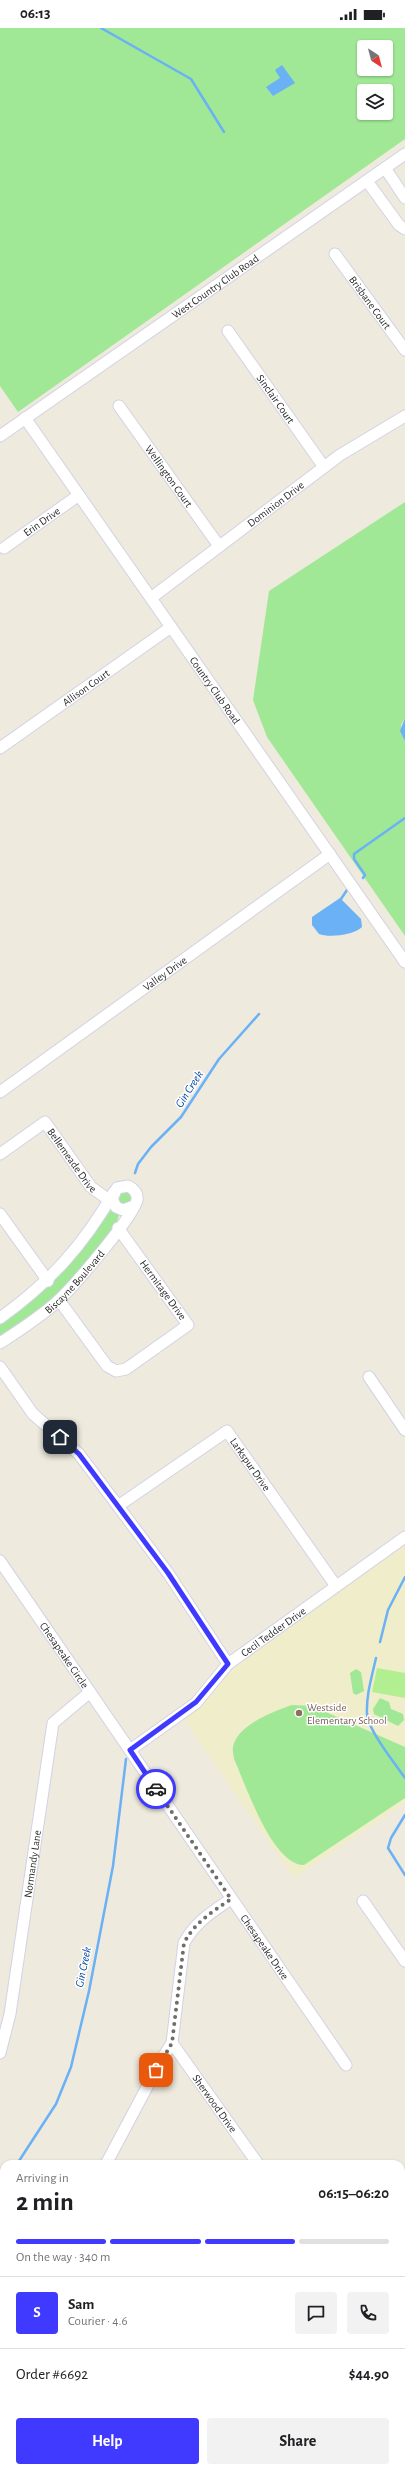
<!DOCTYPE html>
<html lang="en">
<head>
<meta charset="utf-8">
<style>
	:root { --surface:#fff; --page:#f2f2f2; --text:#202124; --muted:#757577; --line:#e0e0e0; --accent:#4039ff }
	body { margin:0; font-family:"Alegreya Sans",sans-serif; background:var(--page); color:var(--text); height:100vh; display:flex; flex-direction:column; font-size:15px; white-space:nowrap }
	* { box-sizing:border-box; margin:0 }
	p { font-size:13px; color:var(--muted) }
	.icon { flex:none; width:22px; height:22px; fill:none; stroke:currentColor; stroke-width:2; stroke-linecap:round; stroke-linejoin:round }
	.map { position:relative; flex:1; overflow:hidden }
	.side { position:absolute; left:0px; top:2132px; width:405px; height:312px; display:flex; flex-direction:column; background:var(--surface); border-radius:12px 12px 0 0; box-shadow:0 1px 3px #0004 }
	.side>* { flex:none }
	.needle { width:26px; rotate:144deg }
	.tools { position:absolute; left:357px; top:12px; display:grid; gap:8px }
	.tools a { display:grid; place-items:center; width:36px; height:36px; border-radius:4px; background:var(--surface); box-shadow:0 1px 3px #0004; font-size:20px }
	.pin { position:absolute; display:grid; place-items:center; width:34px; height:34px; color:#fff; margin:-17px; border-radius:8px; box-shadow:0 2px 6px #0006 }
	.courier { position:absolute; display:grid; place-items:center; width:40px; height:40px; margin:-20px; border:3px solid #4039ff; border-radius:50%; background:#fff; color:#222; box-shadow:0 1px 5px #0007 }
	.headline em { font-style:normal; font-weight:600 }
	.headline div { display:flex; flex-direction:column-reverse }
	.headline { display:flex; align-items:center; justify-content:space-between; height:68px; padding:0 16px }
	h1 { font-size:26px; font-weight:600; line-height:30px }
	.bar { display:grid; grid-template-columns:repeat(4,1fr); gap:6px 4px; align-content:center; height:48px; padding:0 16px }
	.bar i { height:5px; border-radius:3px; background:var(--line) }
	.bar .selected { background:var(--accent) }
	.bar p { grid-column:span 4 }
	.line { display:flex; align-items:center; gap:10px; padding:0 16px; border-top:1px solid var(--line) }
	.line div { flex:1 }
	.round { display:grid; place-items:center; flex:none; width:42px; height:42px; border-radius:4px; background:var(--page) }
	.cta { display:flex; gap:8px; margin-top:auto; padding:8px 16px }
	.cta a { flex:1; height:46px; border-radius:4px; background:var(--accent); color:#fff; font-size:16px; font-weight:600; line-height:46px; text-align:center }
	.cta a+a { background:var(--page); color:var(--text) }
	.status { display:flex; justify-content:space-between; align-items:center; height:28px; padding:0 20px; background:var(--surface); direction:ltr }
	.status svg { height:11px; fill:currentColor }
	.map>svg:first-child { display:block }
</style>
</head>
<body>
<div class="status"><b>06:13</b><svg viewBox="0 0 49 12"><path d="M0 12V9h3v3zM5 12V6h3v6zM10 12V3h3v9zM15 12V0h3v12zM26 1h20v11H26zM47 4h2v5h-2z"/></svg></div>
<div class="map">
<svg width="405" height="2444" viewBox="0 0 405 2444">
	<rect width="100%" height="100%" fill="#eeeadd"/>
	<polygon fill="#f0edcb" points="405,1515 405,1775 294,1850 184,1692 200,1678 231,1641"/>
	<g fill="#a0e896" fill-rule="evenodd">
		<path d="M 0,0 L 405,0 L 405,111 L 18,384 L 0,358 ZM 364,19 L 386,19 L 386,41 L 364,41 ZM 364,63 L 386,63 L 386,85 L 364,85 Z"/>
		<polygon points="405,474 405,690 401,697 405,713 405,908 267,709 253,672 269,563"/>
		<polygon points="121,1163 131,1164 132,1175 119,1177 117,1167"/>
		<path d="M 111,1182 L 119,1187 L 117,1194 C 87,1235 49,1287 0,1308 L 0,1295 L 45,1261 L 73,1232 Z"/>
		<polygon points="356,1641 361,1644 364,1663 356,1667 353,1665 350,1645"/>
		<polygon points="380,1670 389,1674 391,1681 403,1686 404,1692 398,1698 374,1686 373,1681"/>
		<path d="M 292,1677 L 312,1678 L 405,1719 L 405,1770 L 304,1837 C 272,1837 246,1757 234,1731 C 234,1728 232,1722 233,1719 C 237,1697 274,1683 292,1677 Z"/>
	</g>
	<polygon fill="#b2ef91" points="377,1640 405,1645 405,1670 372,1664"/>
	<g fill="#6ab1f6">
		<polygon points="282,37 295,55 273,68 266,59 280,50 275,42"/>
		<polygon points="405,690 405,713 400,703"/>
		<path d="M 340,870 L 361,891 L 362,899 C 354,907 329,910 319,906 L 312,897 L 312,889 Z"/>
	</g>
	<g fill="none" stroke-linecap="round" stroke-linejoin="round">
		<g stroke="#6ab1f6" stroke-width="2.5">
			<polyline points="101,0 191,51 224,104"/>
			<polyline points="363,850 365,847 354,831 354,826 405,790"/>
			<polyline points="341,871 347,862"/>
			<polyline points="135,1145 138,1136 151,1119 181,1089 219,1031 259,986"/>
			<polyline points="380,1614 388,1582 405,1549"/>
			<path d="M 376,1630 C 372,1648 366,1667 367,1686 C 369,1704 394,1734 405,1750"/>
			<polyline points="405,1787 391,1810 388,1820 405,1847"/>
			<polyline points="17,2136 56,2076 71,2039 89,1963 113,1838 126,1731"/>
			<polyline points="0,2156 4,2152"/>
			<polyline points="0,2392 4,2397"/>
			<polyline points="0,2432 4,2430"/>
		</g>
		<g stroke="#d3d2e5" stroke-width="13">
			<g id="minor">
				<polyline points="385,140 405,170"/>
				<polyline points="367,153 399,197 405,201"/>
				<path id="s1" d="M 335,226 L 405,322"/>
				<path id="s2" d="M 228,303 L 324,439"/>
				<path id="s3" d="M 119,378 L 219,518"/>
				<path id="s4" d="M 25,390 L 405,934"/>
				<path id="s5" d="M 0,408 L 405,126"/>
				<path id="s6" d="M 4,520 L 79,467"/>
				<path id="s7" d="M 151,570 L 340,427 L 405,388"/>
				<path id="s8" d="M 0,720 L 171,599"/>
				<path id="s9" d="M 0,1064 L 330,826"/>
				<path id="s10" d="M 0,1126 L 45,1094 L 91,1159 L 109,1172"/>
				<polyline points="0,1186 48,1253"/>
				<polyline points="59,1272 107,1338 116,1343 126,1341 188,1297 118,1200"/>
				<path d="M 0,1290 C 50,1254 83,1218 114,1164"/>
				<path id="s11" d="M 0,1315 C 20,1302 42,1288 59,1272 C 74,1258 134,1188 137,1172 C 138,1165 134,1161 128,1158 L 117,1160 L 112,1171 L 116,1179 L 123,1182 L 134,1178"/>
				<polyline points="0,1339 33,1386 79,1426 168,1545 228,1636"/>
				<polyline points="369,1349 405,1402"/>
				<path id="s12" d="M 118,1478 L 227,1403 L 336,1558"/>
				<path id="s13" d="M 0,1533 L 346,2037"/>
				<path id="s14" d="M 130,1722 L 196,1675 L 228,1636 L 405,1509"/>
				<polyline points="363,1873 405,1933"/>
				<path id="s15" d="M 172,2015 L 258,2136"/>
				<path id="s16" d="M 0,2025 L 10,1986 L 53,1695 L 90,1664"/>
				<path d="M 106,2136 L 163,2029 L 172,2015 L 184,1915 C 195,1894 212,1884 231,1871"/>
				<polyline points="0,2248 4,2244"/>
				<polyline points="0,2269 4,2274"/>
				<polyline points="401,2274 405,2280"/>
				<polyline points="401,2410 405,2407"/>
				<polyline points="120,2440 123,2444"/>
				<polyline points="350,2444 356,2440"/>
			</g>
		</g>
		<g stroke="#ccc" stroke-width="16">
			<g id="major">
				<polyline points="401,2300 405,2298"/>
				<polyline points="193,2444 199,2440"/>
			</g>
		</g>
		<use href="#minor" stroke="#fff" stroke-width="11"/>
		<use href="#major" stroke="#f9f757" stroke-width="14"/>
	</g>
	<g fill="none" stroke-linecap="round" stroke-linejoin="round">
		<path stroke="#6f6e69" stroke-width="4" stroke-dasharray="0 7.2" d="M 156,2042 L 172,2015 L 184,1915 C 195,1894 212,1884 231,1871 L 156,1761"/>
		<polyline stroke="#4039ff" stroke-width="5" points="60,1409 79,1426 168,1545 228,1636 196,1674 130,1722 156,1761"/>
	</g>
	<circle fill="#8d6e63" stroke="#fff" stroke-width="1.5" cx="299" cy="1685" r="4"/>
	<g text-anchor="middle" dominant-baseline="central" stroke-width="3" stroke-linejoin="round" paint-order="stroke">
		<g font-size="11" fill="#2b2b2b" stroke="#fff">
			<text stroke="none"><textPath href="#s5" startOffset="262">West Country Club Road</textPath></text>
			<text stroke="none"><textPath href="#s1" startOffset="60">Brisbane Court</textPath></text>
			<text stroke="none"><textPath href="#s2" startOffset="83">Sinclair Court</textPath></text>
			<text stroke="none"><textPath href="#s3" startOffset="86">Wellington Court</textPath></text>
			<text stroke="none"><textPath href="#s7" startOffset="156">Dominion Drive</textPath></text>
			<text stroke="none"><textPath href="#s6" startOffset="46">Erin Drive</textPath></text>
			<text stroke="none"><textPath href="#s8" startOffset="105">Allison Court</textPath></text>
			<text stroke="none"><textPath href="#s4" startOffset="332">Country Club Road</textPath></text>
			<text stroke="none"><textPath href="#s9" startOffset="203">Valley Drive</textPath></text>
			<text stroke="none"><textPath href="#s10" startOffset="102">Bellemeade Drive</textPath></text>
			<text stroke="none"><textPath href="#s11" startOffset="97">Biscayne Boulevard</textPath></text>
			<text transform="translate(163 1262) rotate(54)">Hermitage Drive</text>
			<text stroke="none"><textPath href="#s12" startOffset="173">Larkspur Drive</textPath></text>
			<text stroke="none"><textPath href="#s14" startOffset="187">Cecil Tedder Drive</textPath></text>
			<text stroke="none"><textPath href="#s13" startOffset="114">Chesapeake Circle</textPath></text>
			<text stroke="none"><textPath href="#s16" startOffset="192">Normandy Lane</textPath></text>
			<text stroke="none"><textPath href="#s13" startOffset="468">Chesapeake Drive</textPath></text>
			<text stroke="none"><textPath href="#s15" startOffset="74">Sherwood Drive</textPath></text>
		</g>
		<g font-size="11" fill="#785e54" stroke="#fff" text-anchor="start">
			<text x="307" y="1679">Westside<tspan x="307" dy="13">Elementary School</tspan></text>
		</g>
		<g font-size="12" font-style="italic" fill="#054ba6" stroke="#fff">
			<text transform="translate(189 1061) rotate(-57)">Gin Creek</text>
			<text transform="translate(83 1939) rotate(-78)">Gin Creek</text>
		</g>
	</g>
</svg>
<div class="tools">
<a><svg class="needle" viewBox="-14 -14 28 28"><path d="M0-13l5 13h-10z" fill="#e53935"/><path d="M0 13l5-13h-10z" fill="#757577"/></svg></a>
<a><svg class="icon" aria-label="layers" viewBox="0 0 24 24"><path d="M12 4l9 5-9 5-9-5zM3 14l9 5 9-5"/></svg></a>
</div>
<div class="pin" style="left:156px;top:2042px;background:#ea580c"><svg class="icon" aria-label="bag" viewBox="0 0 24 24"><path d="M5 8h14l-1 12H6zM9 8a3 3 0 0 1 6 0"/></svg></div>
<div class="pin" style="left:60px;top:1409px;background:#1f2937"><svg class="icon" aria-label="home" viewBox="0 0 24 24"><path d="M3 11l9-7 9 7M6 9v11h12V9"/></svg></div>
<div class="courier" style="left:156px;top:1761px"><svg class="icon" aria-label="car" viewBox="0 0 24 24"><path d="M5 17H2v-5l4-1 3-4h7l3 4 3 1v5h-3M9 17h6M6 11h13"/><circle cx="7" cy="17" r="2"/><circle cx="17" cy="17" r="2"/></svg></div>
<section class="side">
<div class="headline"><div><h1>2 min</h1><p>Arriving in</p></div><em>06:15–06:20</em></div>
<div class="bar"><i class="selected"></i><i class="selected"></i><i class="selected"></i><i></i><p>On the way · 340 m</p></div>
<div class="line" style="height:72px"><b class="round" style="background:var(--accent);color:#fff">S</b><div><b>Sam</b><p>Courier · 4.6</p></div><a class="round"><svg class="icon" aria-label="chat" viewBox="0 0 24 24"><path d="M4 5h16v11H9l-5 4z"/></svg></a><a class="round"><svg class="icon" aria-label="phone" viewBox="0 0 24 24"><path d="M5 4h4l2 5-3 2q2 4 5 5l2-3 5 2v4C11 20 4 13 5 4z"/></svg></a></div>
<div class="line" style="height:52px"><div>Order #6692</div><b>$44.90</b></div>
<div class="cta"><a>Help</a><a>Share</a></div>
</section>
</div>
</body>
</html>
